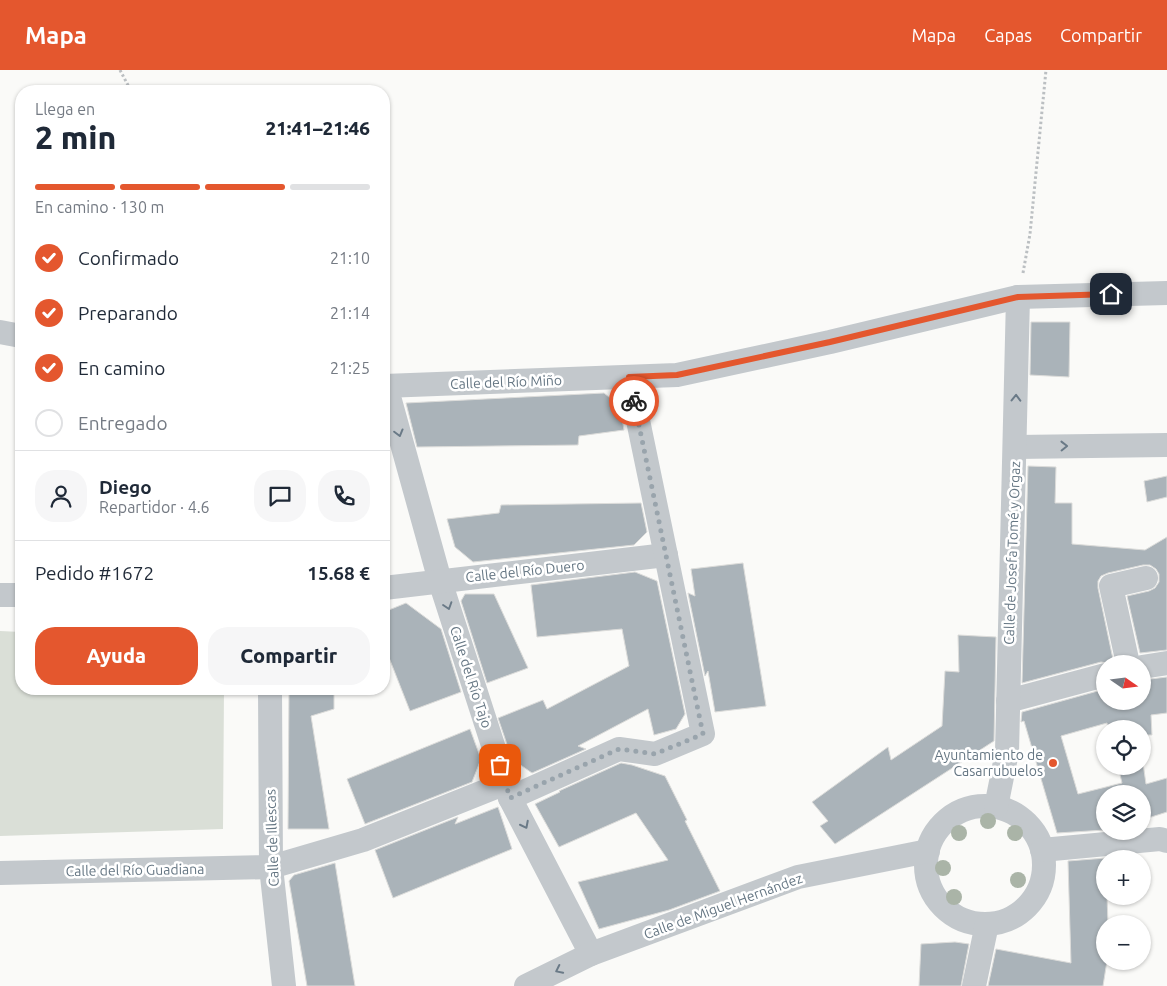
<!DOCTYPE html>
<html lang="es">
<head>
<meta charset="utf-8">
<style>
	:root { --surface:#fff; --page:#f6f6f7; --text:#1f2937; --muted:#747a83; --line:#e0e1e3; --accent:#e4572e }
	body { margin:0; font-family:Ubuntu,sans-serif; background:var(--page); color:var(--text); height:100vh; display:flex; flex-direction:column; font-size:19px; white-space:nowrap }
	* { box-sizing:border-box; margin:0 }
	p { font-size:16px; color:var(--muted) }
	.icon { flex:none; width:28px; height:28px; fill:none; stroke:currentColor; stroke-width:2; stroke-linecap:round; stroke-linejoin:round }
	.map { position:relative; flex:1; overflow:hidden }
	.sheet { position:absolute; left:15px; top:15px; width:375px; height:610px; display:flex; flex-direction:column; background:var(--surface); border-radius:20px; box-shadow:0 1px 4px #0004 }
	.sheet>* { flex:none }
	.needle { width:32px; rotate:104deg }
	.fabs { position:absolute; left:1096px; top:585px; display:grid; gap:10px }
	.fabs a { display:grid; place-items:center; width:55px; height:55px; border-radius:50%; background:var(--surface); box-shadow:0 1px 4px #0004; font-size:25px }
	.pin { position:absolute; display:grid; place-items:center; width:42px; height:42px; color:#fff; margin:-21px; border-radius:10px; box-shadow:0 2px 8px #0006 }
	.courier { position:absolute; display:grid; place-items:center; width:50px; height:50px; margin:-25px; border:4px solid #e4572e; border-radius:50%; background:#fff; color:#222; box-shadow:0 1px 6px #0007 }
	.summary em { font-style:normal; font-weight:800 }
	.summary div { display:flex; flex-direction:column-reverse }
	.summary { display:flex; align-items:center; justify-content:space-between; height:85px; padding:0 20px }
	h1 { font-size:32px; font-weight:800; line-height:38px }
	.bar { display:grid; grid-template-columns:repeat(4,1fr); gap:8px 5px; align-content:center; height:60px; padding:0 20px }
	.bar i { height:6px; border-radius:4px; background:var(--line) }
	.bar .current { background:var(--accent) }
	.bar p { grid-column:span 4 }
	.line { display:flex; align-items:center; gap:12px; padding:0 20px; border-top:1px solid var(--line) }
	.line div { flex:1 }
	.round { display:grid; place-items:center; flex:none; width:52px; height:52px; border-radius:20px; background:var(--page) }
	ol { padding:0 20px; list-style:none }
	li { display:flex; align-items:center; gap:15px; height:55px }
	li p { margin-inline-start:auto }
	li .icon { padding:5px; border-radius:50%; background:var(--accent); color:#fff; stroke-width:4 }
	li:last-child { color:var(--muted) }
	li i { width:28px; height:28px; border:2px solid var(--line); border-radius:50% }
	.cta { display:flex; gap:10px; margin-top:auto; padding:10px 20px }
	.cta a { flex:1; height:58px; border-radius:20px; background:var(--accent); color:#fff; font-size:20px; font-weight:800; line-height:58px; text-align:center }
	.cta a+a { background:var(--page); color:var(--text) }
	header { display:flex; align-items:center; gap:30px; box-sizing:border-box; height:70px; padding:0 25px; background:var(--accent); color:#fff }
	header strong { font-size:24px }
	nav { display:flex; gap:28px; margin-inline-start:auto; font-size:18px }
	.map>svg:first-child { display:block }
</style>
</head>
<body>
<header>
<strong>Mapa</strong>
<nav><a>Mapa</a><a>Capas</a><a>Compartir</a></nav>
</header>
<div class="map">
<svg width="1167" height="916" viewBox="0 0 1167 916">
	<rect width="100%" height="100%" fill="#fafaf8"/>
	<polygon fill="#dadfd7" points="0,561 21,562 21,619 224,619 223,759 0,766"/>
	<g fill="#aab3b9" stroke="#dcdcda">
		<polygon points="1031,252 1070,252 1069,307 1030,305"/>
		<polygon points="604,323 620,336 624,360 579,366 578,375 417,377 406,333"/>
		<polygon points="1028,396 1056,397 1055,433 1072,433 1072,474 1145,480 1167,467 1167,580 1140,583 1127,526 1149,521 1155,518 1159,512 1159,504 1156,499 1150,495 1143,495 1108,503 1101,506 1098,511 1098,518 1114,594 1101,592 1022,613"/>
		<polygon points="1167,406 1167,427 1147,432 1144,411"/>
		<polygon points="641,433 647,462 634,475 473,492 455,477 447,449 499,443 501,435"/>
		<polygon points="743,493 766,636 715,642 708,601 705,606 688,523 695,526 691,499"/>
		<polygon points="635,502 657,511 685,644 676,659 654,665 648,639 578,676 586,679 532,703 512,689 498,648 543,630 547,639 629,596 622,559 537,567 531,515"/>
		<polygon points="465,524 494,524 528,598 487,613 461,531"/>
		<polygon points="406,533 441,559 461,622 410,641 384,575 384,542"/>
		<polygon points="958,565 996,567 994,671 835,774 820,756 828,751 812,732 888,677 891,690 942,656 945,601 959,602"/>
		<polygon points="1167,607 1167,643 1151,645 1152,665 1142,665 1142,659 1108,659 1107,653 1061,666 1078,724 1122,713 1118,696 1142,696 1142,686 1146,714 1167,708 1167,742 1142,750 1142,724 1105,724 1105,760 1057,763 1024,651 1021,652 1022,642 1105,619 1105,631 1142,631 1142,610"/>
		<polygon points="289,619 334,619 334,639 311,646 329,759 288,759"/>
		<polygon points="470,659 481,689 472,712 365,754 347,709"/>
		<polygon points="621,693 632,695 665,706 687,750 685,751 720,821 669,840 599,859 578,812 668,790 636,743 559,777 535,734 560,722 559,721"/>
		<polygon points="498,737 512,779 393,828 375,780 458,747 455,754"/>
		<polygon points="1106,788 1105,789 1105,826 1107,826 1108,854 1105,854 1105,891 1107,891 1103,916 988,916 996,879 1071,893 1068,791"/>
		<polygon points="335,793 355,916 307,916 289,811 294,805"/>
		<polygon points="955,872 969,874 961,916 919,916 921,874"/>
	</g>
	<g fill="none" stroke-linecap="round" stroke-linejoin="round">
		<g stroke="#bbbfc2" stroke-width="3" stroke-dasharray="2.5 2.5" stroke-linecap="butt">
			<polyline points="120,0 131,21"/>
			<polyline points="1023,203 1030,164 1046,0"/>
		</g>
		<g stroke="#c3c8cc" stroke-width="24">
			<polyline points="0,262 21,266"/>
			<polyline points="384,316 677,305 830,272 1018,227 1167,223"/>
			<polyline points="386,316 440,511 510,728 591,884"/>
			<polyline points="1015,377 1167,375"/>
			<polyline points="384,518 666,485"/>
			<polyline points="0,525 21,525"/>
			<polyline points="1128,594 1111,516 1146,508"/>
			<polyline points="1142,597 1167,593"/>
			<polyline points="270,619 271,797 284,916"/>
			<polyline points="1008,631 1105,605"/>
			<polyline points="510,728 619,679 655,684 703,664 629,307"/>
			<circle cx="985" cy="795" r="59"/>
			<polyline points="996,737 1007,682 1018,227"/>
			<polyline points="1042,780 1160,769 1167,771"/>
			<polyline points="0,803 271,797 363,770 506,713"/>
			<polyline points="526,916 591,884 798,807 928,781"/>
			<polyline points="974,916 987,854"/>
		</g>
	</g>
	<g fill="#aab4a7">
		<circle cx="988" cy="751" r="8"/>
		<circle cx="959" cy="763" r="8"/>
		<circle cx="1015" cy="763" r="8"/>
		<circle cx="943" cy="798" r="8"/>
		<circle cx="1018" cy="810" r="8"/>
		<circle cx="954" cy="827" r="8"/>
	</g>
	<defs><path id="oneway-chevron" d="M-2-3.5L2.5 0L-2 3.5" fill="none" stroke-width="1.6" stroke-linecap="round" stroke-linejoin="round" transform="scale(1.25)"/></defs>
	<g stroke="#6a7a87">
		<use href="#oneway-chevron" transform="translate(1016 328) rotate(-89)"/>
		<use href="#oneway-chevron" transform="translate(399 363) rotate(75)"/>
		<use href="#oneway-chevron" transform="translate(1064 376) rotate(-1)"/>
		<use href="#oneway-chevron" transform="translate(448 536) rotate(72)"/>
		<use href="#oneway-chevron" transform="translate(525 755) rotate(63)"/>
		<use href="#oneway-chevron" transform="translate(559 900) rotate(154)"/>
	</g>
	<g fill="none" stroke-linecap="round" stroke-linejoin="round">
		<polyline stroke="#99a4ac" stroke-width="5" stroke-dasharray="0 9" points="500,695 510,728 619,679 655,684 703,664 634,331"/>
		<polyline stroke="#e4572e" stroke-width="6" points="634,331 629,307 677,305 830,272 1018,227 1111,224"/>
	</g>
	<circle fill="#e4572e" stroke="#fff" stroke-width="2" cx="1053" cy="693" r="5"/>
	<g text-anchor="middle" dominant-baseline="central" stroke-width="5" stroke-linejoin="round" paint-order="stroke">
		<g font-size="14" fill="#657683" stroke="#fff">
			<text transform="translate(506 312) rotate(-2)">Calle del Río Miño</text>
			<text transform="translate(1012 483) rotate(-88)">Calle de Josefa Tomé y Orgaz</text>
			<text transform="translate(525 501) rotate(-6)">Calle del Río Duero</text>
			<text transform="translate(471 607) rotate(72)">Calle del Río Tajo</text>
			<text transform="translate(272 768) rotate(-92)">Calle de Illescas</text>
			<text transform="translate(135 800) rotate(-1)">Calle del Río Guadiana</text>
			<text transform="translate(723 836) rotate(-20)">Calle de Miguel Hernández</text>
		</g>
		<g font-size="14" fill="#657683" stroke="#fff" text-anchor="end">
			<text x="1043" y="685">Ayuntamiento de<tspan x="1043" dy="16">Casarrubuelos</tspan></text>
		</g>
	</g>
</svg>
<div class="fabs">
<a><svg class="needle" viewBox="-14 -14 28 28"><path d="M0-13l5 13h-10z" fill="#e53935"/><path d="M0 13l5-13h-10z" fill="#747a83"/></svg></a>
<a><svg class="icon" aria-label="locate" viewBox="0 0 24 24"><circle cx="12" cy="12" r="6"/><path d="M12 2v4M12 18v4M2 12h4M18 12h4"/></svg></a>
<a><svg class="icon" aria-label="layers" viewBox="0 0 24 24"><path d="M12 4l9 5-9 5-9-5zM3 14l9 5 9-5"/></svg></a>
<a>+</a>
<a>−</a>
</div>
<div class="pin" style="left:500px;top:695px;background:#ea580c"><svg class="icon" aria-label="bag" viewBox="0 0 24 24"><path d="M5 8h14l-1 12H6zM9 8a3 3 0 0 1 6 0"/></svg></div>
<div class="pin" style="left:1111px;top:224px;background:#1f2937"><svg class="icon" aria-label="home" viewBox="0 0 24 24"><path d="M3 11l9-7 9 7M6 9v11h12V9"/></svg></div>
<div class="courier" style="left:634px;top:331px"><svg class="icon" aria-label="bike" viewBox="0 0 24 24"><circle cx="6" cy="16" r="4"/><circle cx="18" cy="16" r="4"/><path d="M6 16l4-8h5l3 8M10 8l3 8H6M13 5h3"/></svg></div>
<section class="sheet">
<div class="summary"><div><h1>2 min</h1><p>Llega en</p></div><em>21:41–21:46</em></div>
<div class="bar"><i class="current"></i><i class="current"></i><i class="current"></i><i></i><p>En camino · 130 m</p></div>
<ol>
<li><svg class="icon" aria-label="check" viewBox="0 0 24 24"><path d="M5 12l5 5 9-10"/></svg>Confirmado<p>21:10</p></li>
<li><svg class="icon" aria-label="check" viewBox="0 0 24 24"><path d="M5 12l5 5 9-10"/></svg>Preparando<p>21:14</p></li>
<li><svg class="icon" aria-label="check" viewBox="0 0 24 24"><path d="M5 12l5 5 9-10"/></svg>En camino<p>21:25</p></li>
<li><i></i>Entregado</li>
</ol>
<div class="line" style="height:90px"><a class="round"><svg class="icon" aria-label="person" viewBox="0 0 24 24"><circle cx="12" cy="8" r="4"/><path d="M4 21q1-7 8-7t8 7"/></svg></a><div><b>Diego</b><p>Repartidor · 4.6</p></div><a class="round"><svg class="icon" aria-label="chat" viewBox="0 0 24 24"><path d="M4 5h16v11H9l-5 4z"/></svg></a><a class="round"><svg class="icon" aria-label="phone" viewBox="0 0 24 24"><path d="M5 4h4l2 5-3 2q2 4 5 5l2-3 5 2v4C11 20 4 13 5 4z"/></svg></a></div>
<div class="line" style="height:65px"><div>Pedido #1672</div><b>15.68 €</b></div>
<div class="cta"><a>Ayuda</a><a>Compartir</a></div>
</section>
</div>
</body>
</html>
